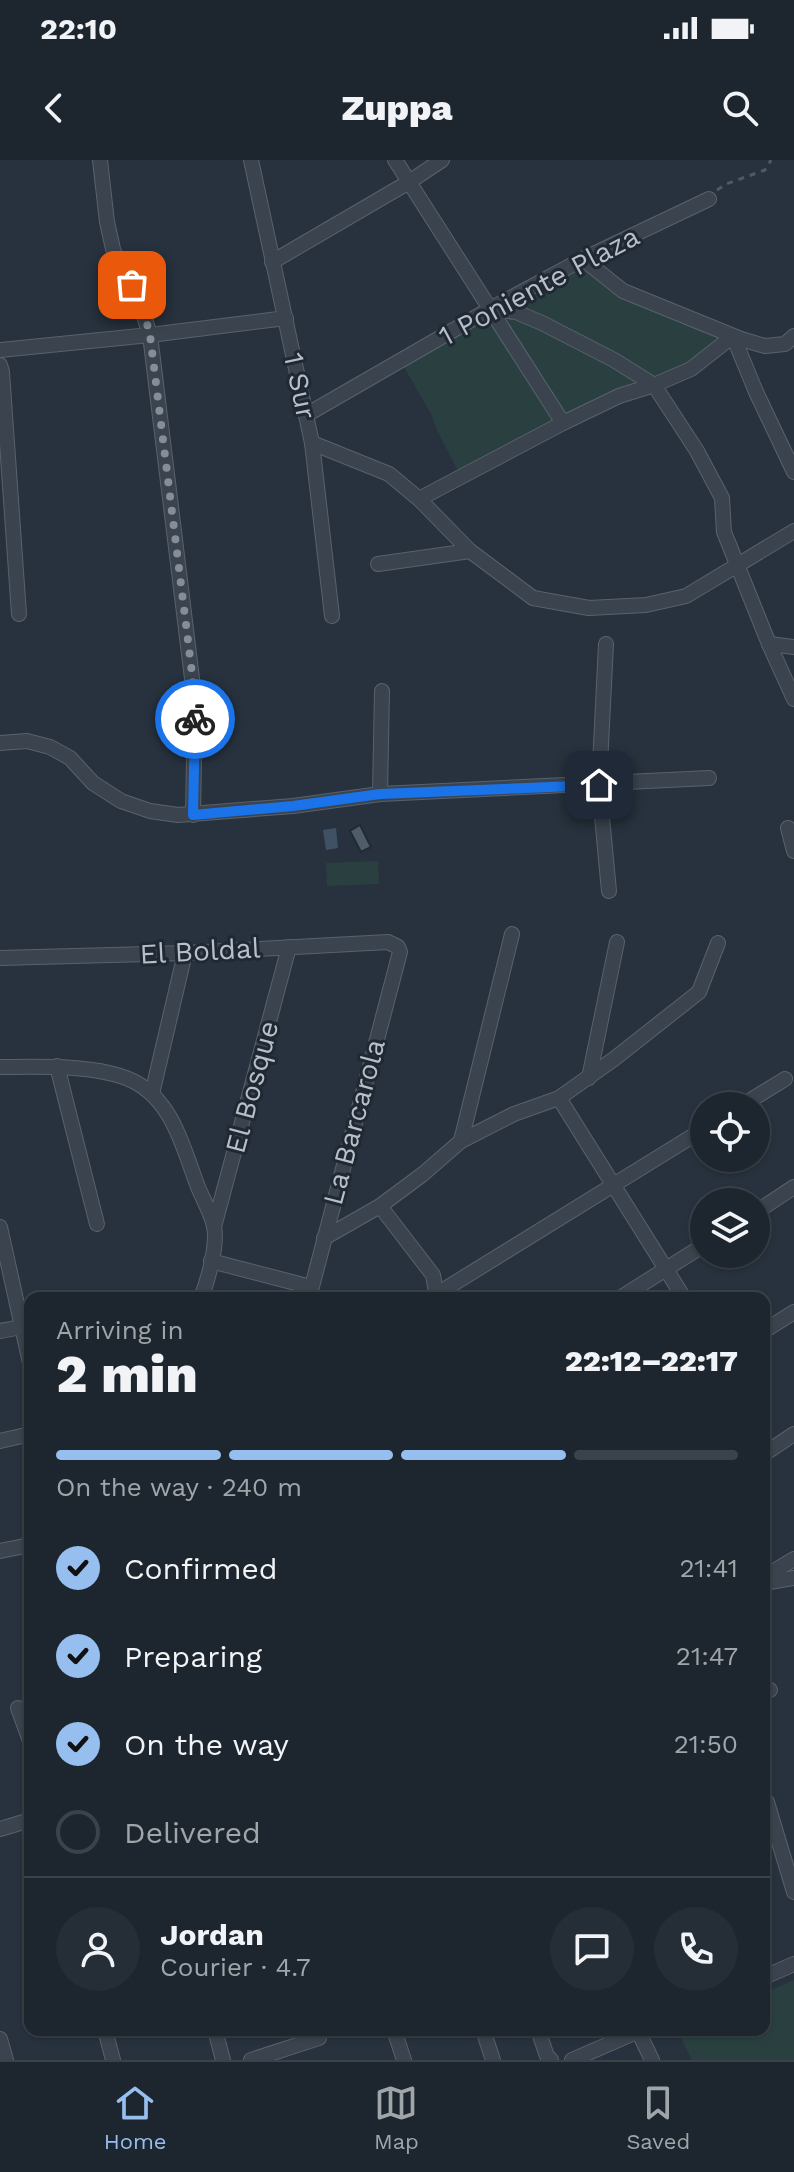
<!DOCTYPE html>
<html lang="en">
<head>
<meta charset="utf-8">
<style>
	:root { --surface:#1d262e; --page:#252e36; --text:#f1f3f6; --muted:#a0a5aa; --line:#3b434a; --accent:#96bfef }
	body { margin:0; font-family:"Work Sans",sans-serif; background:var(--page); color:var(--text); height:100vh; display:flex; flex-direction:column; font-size:30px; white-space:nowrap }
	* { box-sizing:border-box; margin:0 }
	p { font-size:26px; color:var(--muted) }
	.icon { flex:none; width:44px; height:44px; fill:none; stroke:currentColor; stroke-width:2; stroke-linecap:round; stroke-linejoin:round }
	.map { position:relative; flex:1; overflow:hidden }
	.side { position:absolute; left:24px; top:1132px; width:746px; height:744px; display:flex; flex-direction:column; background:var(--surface); border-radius:16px; box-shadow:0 2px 6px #0004,0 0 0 2px var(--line) }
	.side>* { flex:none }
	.fabs { position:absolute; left:690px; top:932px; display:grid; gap:16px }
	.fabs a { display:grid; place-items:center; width:80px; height:80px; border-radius:50%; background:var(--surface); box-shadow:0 2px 6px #0004,0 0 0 2px var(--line); font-size:40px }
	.pin { position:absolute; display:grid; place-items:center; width:68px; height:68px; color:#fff; margin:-34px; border-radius:16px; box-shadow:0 4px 12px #0006 }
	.courier { position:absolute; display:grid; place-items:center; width:80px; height:80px; margin:-40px; border:6px solid #1a73e8; border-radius:50%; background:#fff; color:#222; box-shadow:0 2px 10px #0007 }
	.summary em { font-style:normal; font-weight:800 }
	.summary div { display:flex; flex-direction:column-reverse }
	.summary { display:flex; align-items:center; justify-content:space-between; height:136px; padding:0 32px }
	h1 { font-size:52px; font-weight:800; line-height:60px }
	.bar { display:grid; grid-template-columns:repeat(4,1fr); gap:12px 8px; align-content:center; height:96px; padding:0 32px }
	.bar i { height:10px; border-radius:6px; background:var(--line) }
	.bar .selected { background:var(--accent) }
	.bar p { grid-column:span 4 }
	.line { display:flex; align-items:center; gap:20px; padding:0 32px; border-top:2px solid var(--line) }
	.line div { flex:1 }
	.round { display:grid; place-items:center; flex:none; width:84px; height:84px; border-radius:42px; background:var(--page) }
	ol { padding:0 32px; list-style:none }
	li { display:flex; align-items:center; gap:24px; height:88px }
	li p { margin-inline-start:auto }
	li .icon { padding:8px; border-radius:50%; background:var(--accent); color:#111; stroke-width:4 }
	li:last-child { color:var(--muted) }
	li i { width:44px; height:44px; border:4px solid var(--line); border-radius:50% }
	.status { display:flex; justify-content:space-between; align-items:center; height:56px; padding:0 40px; background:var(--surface); direction:ltr }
	.status svg { height:22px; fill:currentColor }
	header { display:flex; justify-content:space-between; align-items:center; height:104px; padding:0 32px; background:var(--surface); font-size:36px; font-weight:800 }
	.tabs { display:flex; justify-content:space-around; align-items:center; height:112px; border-top:2px solid var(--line); background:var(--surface); font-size:22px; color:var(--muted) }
	.tabs a { display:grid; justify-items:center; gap:4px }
	.tabs .selected { color:var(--accent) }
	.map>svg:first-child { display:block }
</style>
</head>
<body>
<div class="status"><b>22:10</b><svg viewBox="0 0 49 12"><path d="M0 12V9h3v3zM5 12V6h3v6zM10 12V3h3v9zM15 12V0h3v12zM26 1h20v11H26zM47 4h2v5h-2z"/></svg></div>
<header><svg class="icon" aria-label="back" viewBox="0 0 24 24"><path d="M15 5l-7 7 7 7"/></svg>Zuppa<svg class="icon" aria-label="search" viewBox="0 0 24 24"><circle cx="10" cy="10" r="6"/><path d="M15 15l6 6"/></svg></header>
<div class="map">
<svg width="794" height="1900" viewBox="0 0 794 1900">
	<rect width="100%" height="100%" fill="#27323e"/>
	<g fill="#2a4040">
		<polygon points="581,107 721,179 703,196 458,311 437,270 431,254 404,207"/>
		<polygon points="378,701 379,724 327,726 326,703"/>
		<polygon points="794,1820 794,1900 692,1900 677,1871 764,1870 764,1833"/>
	</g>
	<polygon fill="#3f5165" points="336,668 338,688 326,690 323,670"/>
	<polygon fill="#505d69" stroke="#222b35" stroke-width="2" points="360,665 371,687 361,692 350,671"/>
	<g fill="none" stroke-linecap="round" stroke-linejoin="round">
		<g stroke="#59626c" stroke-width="16">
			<g id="street">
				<polyline points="100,0 107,62 113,89 118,102 138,137 150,175 195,543 193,655"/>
				<polyline points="251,0 312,283 332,456"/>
				<polyline points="395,0 563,263"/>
				<polyline points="583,99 623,131 741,179 765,186 785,184 794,176"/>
				<polyline points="272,102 409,22 442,0"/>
				<polyline points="490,149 516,152 542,163 614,200 654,225 697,291 722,338 724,372 769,484 794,539"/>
				<polyline points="0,190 150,175 286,158"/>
				<polyline points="0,205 2,212 19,454"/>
				<polyline points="306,255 490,149 583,99 709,39"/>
				<polyline points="312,283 389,314 419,339 470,391 533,438 589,448 646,445 686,436 794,371"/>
				<polyline points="419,339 563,263 619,236 654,225 691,209 733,176 756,232 794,312"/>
				<polyline points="378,404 470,391"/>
				<polyline points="606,484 599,625 609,731"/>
				<polyline points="769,484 794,487"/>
				<polyline points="0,583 27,581 50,587 70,598 93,623 121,641 150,651 178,655 293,646 380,634 709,618"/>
				<polyline points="380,634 382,531"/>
				<polyline points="788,668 794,691"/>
				<polyline points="0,798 185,793 388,782 398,787 400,792 309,1138"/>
				<polyline points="57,906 97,1064"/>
				<path d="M 0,907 C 38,907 98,904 133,921 C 173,941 183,988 198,1027 C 203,1039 211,1053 214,1066 C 218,1085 208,1120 201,1138"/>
				<polyline points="589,918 617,782"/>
				<polyline points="152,934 185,793"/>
				<polyline points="559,938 684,1138"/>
				<polyline points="741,946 785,919"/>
				<polyline points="461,981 512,774"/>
				<polyline points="380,1046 433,1115 437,1138"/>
				<polyline points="756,1052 794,1027"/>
				<polyline points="0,1067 30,1203"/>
				<polyline points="214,1067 289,787"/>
				<polyline points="324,1078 380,1046 423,1014 461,981 514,954 559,938 614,899 699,832 718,783"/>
				<polyline points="211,1101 311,1127"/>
				<polyline points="437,1134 704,969"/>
				<polyline points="620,1138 704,1085"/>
				<polyline points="0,1171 22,1167"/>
				<polyline points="764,1171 794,1152"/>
				<polyline points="0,1281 30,1274"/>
				<polyline points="764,1294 794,1274"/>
				<polyline points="0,1391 30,1385"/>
				<polyline points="764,1417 794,1399"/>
				<polyline points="764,1423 794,1418"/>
				<polyline points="764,1532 770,1530"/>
				<polyline points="18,1548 30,1581"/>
				<polyline points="767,1642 794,1732"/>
				<polyline points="0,1669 30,1660"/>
				<polyline points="764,1817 794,1804"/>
				<polyline points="105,1870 113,1900"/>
				<polyline points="215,1870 223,1900"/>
				<polyline points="394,1870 404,1900"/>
				<polyline points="483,1870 493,1900"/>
				<polyline points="538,1870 547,1896 551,1900"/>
				<polyline points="638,1871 652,1900"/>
				<polyline points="0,1879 6,1900"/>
				<polyline points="251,1900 319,1878"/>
				<polyline points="572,1900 641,1870"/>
			</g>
		</g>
		<polyline stroke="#495d5e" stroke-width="3" stroke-dasharray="6 6" stroke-linecap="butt" points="717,30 726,24 765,10 771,0"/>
		<use href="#street" stroke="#3b444e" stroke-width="14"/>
	</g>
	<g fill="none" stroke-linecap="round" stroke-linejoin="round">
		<polyline stroke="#858e98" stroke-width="8" stroke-dasharray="0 14.4" points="132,125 143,149 150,175 192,513 195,559"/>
		<polyline stroke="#1a73e8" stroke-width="10" points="195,559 193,655 293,646 380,634 599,625"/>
	</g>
	<g text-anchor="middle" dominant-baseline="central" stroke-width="6" stroke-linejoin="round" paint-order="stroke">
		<g font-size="28" fill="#b7bfc9" stroke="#202933">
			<text transform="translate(539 126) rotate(-28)">1 Poniente Plaza</text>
			<text transform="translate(300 226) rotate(78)">1 Sur</text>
			<text transform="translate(200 791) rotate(-3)">El Boldal</text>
			<text transform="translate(252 927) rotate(-75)">El Bosque</text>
			<text transform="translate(354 962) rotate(-75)">La Barcarola</text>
		</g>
	</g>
</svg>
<div class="fabs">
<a><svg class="icon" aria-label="locate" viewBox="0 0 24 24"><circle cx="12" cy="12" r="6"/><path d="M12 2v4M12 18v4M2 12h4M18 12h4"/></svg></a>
<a><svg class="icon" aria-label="layers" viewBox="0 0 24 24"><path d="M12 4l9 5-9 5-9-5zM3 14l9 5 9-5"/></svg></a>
</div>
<div class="pin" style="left:132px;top:125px;background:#ea580c"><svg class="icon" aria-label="bag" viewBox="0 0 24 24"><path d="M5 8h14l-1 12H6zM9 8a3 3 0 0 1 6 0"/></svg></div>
<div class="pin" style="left:599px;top:625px;background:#1f2937"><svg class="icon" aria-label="home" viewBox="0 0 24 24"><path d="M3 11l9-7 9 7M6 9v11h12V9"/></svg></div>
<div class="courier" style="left:195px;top:559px"><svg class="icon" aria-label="bike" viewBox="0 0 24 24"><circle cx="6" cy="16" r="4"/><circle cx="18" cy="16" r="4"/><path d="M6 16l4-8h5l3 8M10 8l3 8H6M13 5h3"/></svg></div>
<section class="side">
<div class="summary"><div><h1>2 min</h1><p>Arriving in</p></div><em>22:12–22:17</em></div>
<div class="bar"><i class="selected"></i><i class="selected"></i><i class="selected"></i><i></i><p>On the way · 240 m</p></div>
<ol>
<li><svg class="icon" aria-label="check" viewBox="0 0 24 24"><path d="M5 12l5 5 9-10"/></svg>Confirmed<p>21:41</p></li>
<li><svg class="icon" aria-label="check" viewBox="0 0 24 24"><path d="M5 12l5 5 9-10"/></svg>Preparing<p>21:47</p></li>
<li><svg class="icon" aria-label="check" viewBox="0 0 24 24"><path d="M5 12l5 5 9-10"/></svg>On the way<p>21:50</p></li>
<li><i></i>Delivered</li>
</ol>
<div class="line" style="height:144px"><a class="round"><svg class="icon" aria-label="person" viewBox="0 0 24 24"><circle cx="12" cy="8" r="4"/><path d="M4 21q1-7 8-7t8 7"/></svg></a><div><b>Jordan</b><p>Courier · 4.7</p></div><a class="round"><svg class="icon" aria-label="chat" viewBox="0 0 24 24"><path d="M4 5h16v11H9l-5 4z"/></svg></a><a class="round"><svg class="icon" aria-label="phone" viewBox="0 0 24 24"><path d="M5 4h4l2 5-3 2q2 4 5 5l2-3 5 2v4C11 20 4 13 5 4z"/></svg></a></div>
</section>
</div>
<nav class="tabs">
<a class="selected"><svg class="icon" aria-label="home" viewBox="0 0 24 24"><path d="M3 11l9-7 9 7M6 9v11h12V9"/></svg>Home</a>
<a><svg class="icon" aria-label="map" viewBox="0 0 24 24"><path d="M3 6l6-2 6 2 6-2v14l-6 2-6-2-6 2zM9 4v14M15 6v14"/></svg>Map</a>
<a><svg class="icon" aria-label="saved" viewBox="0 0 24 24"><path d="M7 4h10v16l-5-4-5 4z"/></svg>Saved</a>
</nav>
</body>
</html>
